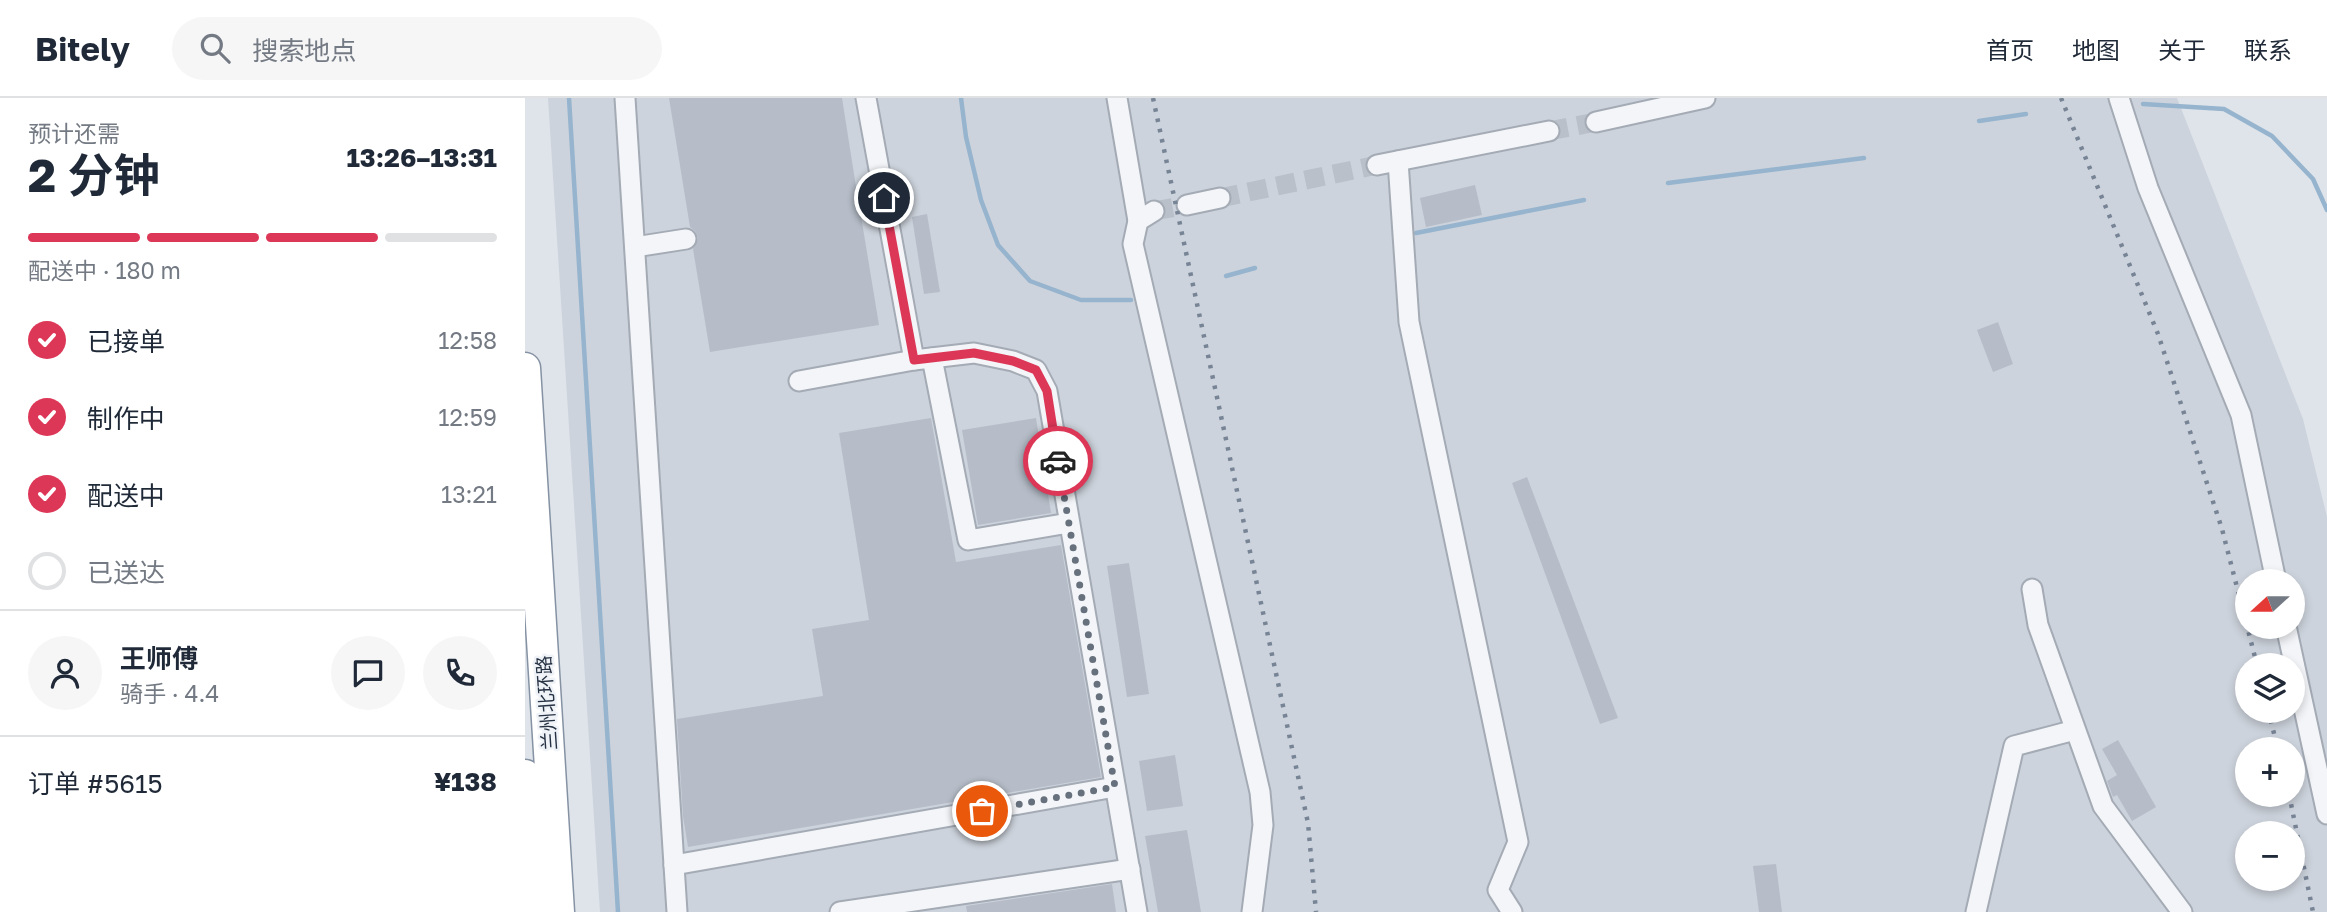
<!DOCTYPE html>
<html lang="zh">
<head>
<meta charset="utf-8">
<style>
	:root { --surface:#fff; --page:#f6f6f7; --text:#1f2937; --muted:#747a83; --line:#e0e1e3; --accent:#dd3757 }
	body { margin:0; font-family:"Golos Text","Noto Sans SC",sans-serif; background:var(--page); color:var(--text); height:100vh; display:flex; flex-direction:column; font-size:26px; white-space:nowrap }
	* { box-sizing:border-box; margin:0 }
	p { font-size:23px; color:var(--muted) }
	.icon { flex:none; width:38px; height:38px; fill:none; stroke:currentColor; stroke-width:2; stroke-linecap:round; stroke-linejoin:round }
	.map { position:relative; flex:1; overflow:hidden }
	.side { display:flex; flex-direction:column; background:var(--surface); width:525px }
	.side>* { flex:none }
	.needle { width:46px; rotate:249deg }
	.controls { position:absolute; left:1710px; top:471px; display:grid; gap:14px }
	.controls a { display:grid; place-items:center; width:70px; height:70px; border-radius:50%; background:var(--surface); box-shadow:0 4px 10px #0003; font-size:35px }
	.pin { position:absolute; display:grid; place-items:center; width:60px; height:60px; color:#fff; margin:-30px; border:4px solid #fff; border-radius:50%; box-shadow:0 2px 7px #0007 }
	.courier { position:absolute; display:grid; place-items:center; width:70px; height:70px; margin:-35px; border:5px solid #dd3757; border-radius:50%; background:#fff; color:#222; box-shadow:0 2px 9px #0007 }
	.head em { font-style:normal; font-weight:700 }
	.head div { display:flex; flex-direction:column-reverse }
	.head { display:flex; align-items:center; justify-content:space-between; height:119px; padding:0 28px }
	h1 { font-size:46px; font-weight:700; line-height:52px }
	.bar { display:grid; grid-template-columns:repeat(4,1fr); gap:10px 7px; align-content:center; height:84px; padding:0 28px }
	.bar i { height:9px; border-radius:5px; background:var(--line) }
	.bar .on { background:var(--accent) }
	.bar p { grid-column:span 4 }
	.line { display:flex; align-items:center; gap:18px; padding:0 28px; border-top:2px solid var(--line) }
	.line div { flex:1 }
	.round { display:grid; place-items:center; flex:none; width:74px; height:74px; border-radius:37px; background:var(--page) }
	ol { padding:0 28px; list-style:none }
	li { display:flex; align-items:center; gap:21px; height:77px }
	li p { margin-inline-start:auto }
	li .icon { padding:7px; border-radius:50%; background:var(--accent); color:#fff; stroke-width:4 }
	li:last-child { color:var(--muted) }
	li i { width:38px; height:38px; border:4px solid var(--line); border-radius:50% }
	header { display:flex; align-items:center; gap:42px; box-sizing:border-box; height:98px; padding:0 35px; background:var(--surface); border-bottom:2px solid var(--line) }
	header strong { font-size:33px }
	nav { display:flex; gap:38px; margin-inline-start:auto; font-size:24px }
	.search { width:490px; height:63px; background:var(--page); display:flex; align-items:center; gap:18px; box-sizing:border-box; padding:0 24px; border-radius:38px; color:var(--muted); font-size:26px }
	main { display:flex; flex:1; min-height:0 }
	.map>svg:first-child { display:block }
</style>
</head>
<body>
<header>
<strong>Bitely</strong>
<div class="search"><svg class="icon" aria-label="search" viewBox="0 0 24 24"><circle cx="10" cy="10" r="6"/><path d="M15 15l6 6"/></svg>搜索地点</div>
<nav><a>首页</a><a>地图</a><a>关于</a><a>联系</a></nav>
</header>
<main>
<section class="side">
<div class="head"><div><h1>2 分钟</h1><p>预计还需</p></div><em>13:26–13:31</em></div>
<div class="bar"><i class="on"></i><i class="on"></i><i class="on"></i><i></i><p>配送中 · 180 m</p></div>
<ol>
<li><svg class="icon" aria-label="check" viewBox="0 0 24 24"><path d="M5 12l5 5 9-10"/></svg>已接单<p>12:58</p></li>
<li><svg class="icon" aria-label="check" viewBox="0 0 24 24"><path d="M5 12l5 5 9-10"/></svg>制作中<p>12:59</p></li>
<li><svg class="icon" aria-label="check" viewBox="0 0 24 24"><path d="M5 12l5 5 9-10"/></svg>配送中<p>13:21</p></li>
<li><i></i>已送达</li>
</ol>
<div class="line" style="height:126px"><a class="round"><svg class="icon" aria-label="person" viewBox="0 0 24 24"><circle cx="12" cy="8" r="4"/><path d="M4 21q1-7 8-7t8 7"/></svg></a><div><b>王师傅</b><p>骑手 · 4.4</p></div><a class="round"><svg class="icon" aria-label="chat" viewBox="0 0 24 24"><path d="M4 5h16v11H9l-5 4z"/></svg></a><a class="round"><svg class="icon" aria-label="phone" viewBox="0 0 24 24"><path d="M5 4h4l2 5-3 2q2 4 5 5l2-3 5 2v4C11 20 4 13 5 4z"/></svg></a></div>
<div class="line" style="height:91px"><div>订单 #5615</div><b>¥138</b></div>
</section>
<div class="map">
<svg width="1802" height="814" viewBox="0 0 1802 814">
	<rect width="100%" height="100%" fill="#dfe4ea"/>
	<path fill="#cdd3dc" fill-rule="evenodd" d="M 23,0 L 1652,0 L 1778,321 L 1802,419 L 1802,814 L 75,814 ZM 1722,483 L 1768,483 L 1768,528 L 1722,528 ZM 1722,567 L 1768,567 L 1768,612 L 1722,612 ZM 1722,651 L 1768,651 L 1768,696 L 1722,696 ZM 1722,735 L 1768,735 L 1768,780 L 1722,780 Z"/>
	<g fill="none" stroke-linecap="round" stroke-linejoin="round">
		<g stroke="#96b4ce" stroke-width="4.5">
			<polyline points="44,0 93,814"/>
			<polyline points="436,0 441,39 456,102 473,147 505,183 556,202 606,202"/>
			<polyline points="1618,6 1699,11 1747,38 1788,81 1802,112"/>
			<polyline points="1454,23 1501,16"/>
			<polyline points="1143,85 1339,60"/>
			<polyline points="891,135 1059,102"/>
			<polyline points="701,178 730,170"/>
		</g>
	</g>
	<g fill="#b6bdc8">
		<polygon points="144,0 317,0 332,95 330,104 335,112 354,227 185,254 168,151 173,140 170,133 165,129"/>
		<polygon points="950,87 957,117 901,129 895,100"/>
		<polygon points="402,116 415,194 399,196 387,119"/>
		<polygon points="1473,224 1488,266 1468,274 1452,232"/>
		<polygon points="406,320 431,464 536,447 576,679 163,749 158,718 152,621 298,598 287,531 344,522 314,335"/>
		<polygon points="511,320 526,415 453,427 437,332"/>
		<polygon points="1002,379 1093,620 1075,626 987,385"/>
		<polygon points="604,465 624,596 602,599 582,468"/>
		<polygon points="1593,642 1631,709 1607,723 1592,697 1588,699 1582,683 1592,677 1577,651"/>
		<polygon points="650,657 658,708 622,713 614,663"/>
		<polygon points="662,732 676,814 633,814 620,738"/>
		<polygon points="1251,766 1257,814 1234,814 1228,768"/>
		<polygon points="587,786 591,814 442,814 441,808"/>
	</g>
	<g fill="none" stroke-linecap="round" stroke-linejoin="round">
		<g stroke="#bac0c9" stroke-width="19" stroke-dasharray="19 10" stroke-linecap="butt">
			<polyline points="1024,33 1071,24"/>
			<polyline points="695,100 852,67"/>
			<polyline points="629,113 662,107"/>
		</g>
		<g stroke="#a4abb5" stroke-width="23">
			<g id="minor">
				<polyline points="100,0 152,814"/>
				<polyline points="341,0 389,262"/>
				<polyline points="592,0 613,123"/>
				<polyline points="1594,0 1623,90 1716,317 1751,483"/>
				<polyline points="1071,24 1180,0"/>
				<polyline points="873,63 884,224 993,744 973,792 987,814"/>
				<polyline points="852,67 1024,33"/>
				<polyline points="342,102 359,100"/>
				<polyline points="662,107 695,100"/>
				<polyline points="629,113 613,123 608,146 735,694 738,727 727,814"/>
				<polyline points="110,149 161,141"/>
				<polyline points="407,260 443,442 544,425"/>
				<polyline points="274,283 389,262 449,255 488,263 511,272 522,293 612,814"/>
				<polyline points="1507,491 1513,527 1578,708 1657,814"/>
				<polyline points="1761,528 1802,716"/>
				<polyline points="149,767 590,689"/>
				<polyline points="315,814 605,771"/>
				<polyline points="1451,814 1489,648 1550,632"/>
			</g>
		</g>
		<g stroke="#8592a3" stroke-width="33">
			<g id="highway">
				<polyline points="0,270 34,814"/>
				<polyline points="0,677 9,814"/>
			</g>
		</g>
		<use href="#minor" stroke="#f3f5f8" stroke-width="19"/>
		<use href="#highway" stroke="#fff" stroke-width="30"/>
		<g stroke="#778496" stroke-width="4.5" stroke-dasharray="3.5 7" stroke-linecap="butt">
			<polyline points="628,0 783,725 791,814"/>
			<polyline points="1536,0 1633,236 1697,431 1732,567"/>
			<polyline points="1743,612 1753,651"/>
			<polyline points="1764,696 1788,814"/>
		</g>
	</g>
	<g fill="none" stroke-linecap="round" stroke-linejoin="round">
		<polyline stroke="#67707d" stroke-width="7" stroke-dasharray="0 12.6" points="457,713 590,689 533,363"/>
		<polyline stroke="#dd3757" stroke-width="9" points="359,100 389,262 449,255 488,263 511,272 522,293 533,363"/>
	</g>
	<g text-anchor="middle" dominant-baseline="central" stroke-width="5" stroke-linejoin="round" paint-order="stroke">
		<g font-size="19" fill="#263243" stroke="#eff3f7">
			<text transform="translate(21 605) rotate(-94)">兰州北环路</text>
		</g>
	</g>
</svg>
<div class="controls">
<a><svg class="needle" viewBox="-14 -14 28 28"><path d="M0-13l5 13h-10z" fill="#e53935"/><path d="M0 13l5-13h-10z" fill="#747a83"/></svg></a>
<a><svg class="icon" aria-label="layers" viewBox="0 0 24 24"><path d="M12 4l9 5-9 5-9-5zM3 14l9 5 9-5"/></svg></a>
<a>+</a>
<a>−</a>
</div>
<div class="pin" style="left:457px;top:713px;background:#ea580c"><svg class="icon" aria-label="bag" viewBox="0 0 24 24"><path d="M5 8h14l-1 12H6zM9 8a3 3 0 0 1 6 0"/></svg></div>
<div class="pin" style="left:359px;top:100px;background:#1f2937"><svg class="icon" aria-label="home" viewBox="0 0 24 24"><path d="M3 11l9-7 9 7M6 9v11h12V9"/></svg></div>
<div class="courier" style="left:533px;top:363px"><svg class="icon" aria-label="car" viewBox="0 0 24 24"><path d="M5 17H2v-5l4-1 3-4h7l3 4 3 1v5h-3M9 17h6M6 11h13"/><circle cx="7" cy="17" r="2"/><circle cx="17" cy="17" r="2"/></svg></div>
</div>
</main>
</body>
</html>
